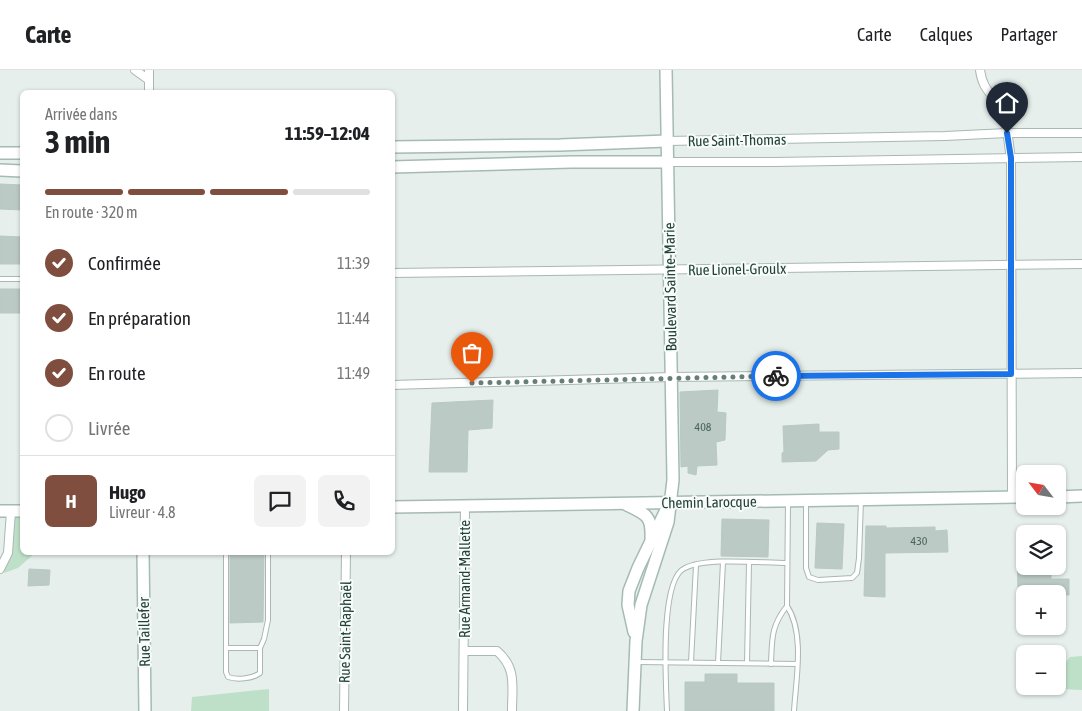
<!DOCTYPE html>
<html lang="fr">
<head>
<meta charset="utf-8">
<style>
	:root { --surface:#fff; --page:#f2f2f2; --text:#202124; --muted:#757577; --line:#e0e0e0; --accent:#7f4e3f }
	body { margin:0; font-family:"Asap Condensed",sans-serif; background:var(--page); color:var(--text); height:100vh; display:flex; flex-direction:column; font-size:19px; white-space:nowrap }
	* { box-sizing:border-box; margin:0 }
	p { font-size:16px; color:var(--muted) }
	.icon { flex:none; width:28px; height:28px; fill:none; stroke:currentColor; stroke-width:2; stroke-linecap:round; stroke-linejoin:round }
	.map { position:relative; flex:1; overflow:hidden }
	.drawer { position:absolute; left:20px; top:20px; width:375px; height:465px; display:flex; flex-direction:column; background:var(--surface); border-radius:8px; box-shadow:0 1px 4px #0004 }
	.drawer>* { flex:none }
	.needle { width:32px; rotate:301deg }
	.buttons { position:absolute; left:1016px; top:395px; display:grid; gap:10px }
	.buttons a { display:grid; place-items:center; width:50px; height:50px; border-radius:8px; background:var(--surface); box-shadow:0 1px 4px #0004; font-size:25px }
	.pin { position:absolute; display:grid; place-items:center; width:42px; height:42px; color:#fff; margin:-51px -21px; border-radius:50% 50% 50% 0; rotate:-45deg; box-shadow:0 0 5px #0007 }
	.pin .icon { rotate:45deg }
	.courier { position:absolute; display:grid; place-items:center; width:50px; height:50px; margin:-25px; border:4px solid #1a73e8; border-radius:50%; background:#fff; color:#222; box-shadow:0 1px 6px #0007 }
	.overview em { font-style:normal; font-weight:700 }
	.overview div { display:flex; flex-direction:column-reverse }
	.overview { display:flex; align-items:center; justify-content:space-between; height:85px; padding:0 25px }
	h1 { font-size:32px; font-weight:700; line-height:38px }
	.bar { display:grid; grid-template-columns:repeat(4,1fr); gap:8px 5px; align-content:center; height:60px; padding:0 25px }
	.bar i { height:6px; border-radius:4px; background:var(--line) }
	.bar .selected { background:var(--accent) }
	.bar p { grid-column:span 4 }
	.line { display:flex; align-items:center; gap:12px; padding:0 25px; border-top:1px solid var(--line) }
	.line div { flex:1 }
	.round { display:grid; place-items:center; flex:none; width:52px; height:52px; border-radius:8px; background:var(--page) }
	ol { padding:0 25px; list-style:none }
	li { display:flex; align-items:center; gap:15px; height:55px }
	li p { margin-inline-start:auto }
	li .icon { padding:5px; border-radius:50%; background:var(--accent); color:#fff; stroke-width:4 }
	li:last-child { color:var(--muted) }
	li i { width:28px; height:28px; border:2px solid var(--line); border-radius:50% }
	header { display:flex; align-items:center; gap:30px; box-sizing:border-box; height:70px; padding:0 25px; background:var(--surface); border-bottom:1px solid var(--line) }
	header strong { font-size:24px }
	nav { display:flex; gap:28px; margin-inline-start:auto; font-size:18px }
	.map>svg:first-child { display:block }
</style>
</head>
<body>
<header>
<strong>Carte</strong>
<nav><a>Carte</a><a>Calques</a><a>Partager</a></nav>
</header>
<div class="map">
<svg width="1082" height="641" viewBox="0 0 1082 641">
	<rect width="100%" height="100%" fill="#e6efeb"/>
	<g fill="#bfe0c8">
		<polygon points="13,447 22,447 22,482 35,483 18,498 4,503 11,483"/>
		<polygon points="1082,586 1082,620 1061,619 1057,616 1058,601 1070,587"/>
		<polygon points="269,619 269,641 191,641 192,627"/>
	</g>
	<g fill="#bbcac4" stroke="#b8c9c2">
		<polygon points="0,114 22,115 22,140 0,139"/>
		<polygon points="0,166 22,167 22,194 0,194"/>
		<rect x="0" y="219" width="22" height="24"/>
		<polygon points="718,320 717,342 726,343 725,370 716,372 717,395 697,396 696,405 688,403 688,396 681,397 680,322"/>
		<polygon points="493,330 492,358 468,360 467,402 429,402 432,333"/>
		<polygon points="819,354 819,362 839,362 839,379 828,380 816,391 782,392 782,383 784,382 783,356"/>
		<polygon points="722,449 769,450 768,487 721,486"/>
		<polygon points="817,453 844,454 842,499 815,498"/>
		<polygon points="866,456 886,456 886,458 935,457 935,461 947,460 948,482 885,483 885,527 864,526"/>
		<polygon points="1017,463 1025,463 1025,496 1051,496 1051,509 1069,509 1069,525 1018,524"/>
		<polygon points="230,482 264,482 263,552 230,553"/>
		<polygon points="29,499 50,500 49,515 28,516"/>
		<polygon points="705,604 737,604 737,613 774,613 774,641 685,641 685,612 705,612"/>
	</g>
	<g fill="none" stroke-linecap="round" stroke-linejoin="round">
		<g stroke="#a8b8b2" stroke-width="6">
			<g id="lane">
				<polyline points="0,209 22,209"/>
				<path d="M 788,433 L 787,536 C 805,563 796,609 794,641"/>
				<polyline points="806,433 806,498 809,507 818,510 852,508 857,503 859,488 861,430"/>
				<path d="M 226,482 L 226,602 L 228,607 C 237,610 252,609 260,603 L 260,578 L 264,569 L 268,550 L 268,482"/>
				<polyline points="226,578 260,578"/>
				<polyline points="637,592 797,594"/>
				<polyline points="691,592 696,495"/>
				<polyline points="718,593 723,492"/>
				<polyline points="747,593 749,493"/>
				<path d="M 771,594 C 772,569 771,556 787,536"/>
				<path d="M 667,641 C 666,615 659,509 685,498 C 707,487 761,493 787,493"/>
			</g>
		</g>
		<g stroke="#a8b8b2" stroke-width="10">
			<g id="street">
				<polyline points="135,0 149,10"/>
				<path d="M 980,0 C 983,23 995,24 1002,41 C 1008,55 1008,72 1011,88 L 1012,428"/>
				<polyline points="149,22 149,0"/>
				<polyline points="667,71 945,66 1007,63 1082,63"/>
				<polyline points="667,92 774,92 1082,87"/>
				<polyline points="392,203 1082,194"/>
				<polyline points="392,315 671,307 1082,303"/>
				<polyline points="0,499 8,483 11,441"/>
				<path d="M 464,581 L 497,581 C 517,598 512,617 512,641"/>
				<polyline points="344,641 346,482"/>
				<polyline points="463,641 465,436"/>
			</g>
		</g>
		<g stroke="#a4bbb3" stroke-width="14">
			<g id="secondary">
				<polyline points="392,77 560,75 667,71"/>
				<polyline points="0,83 22,83"/>
				<polyline points="392,97 571,92 667,92"/>
				<polyline points="0,100 22,101"/>
				<polyline points="1058,427 1082,426"/>
				<path d="M 627,435 C 646,444 652,446 651,468"/>
				<polyline points="392,437 1025,427"/>
				<polyline points="0,441 22,441"/>
				<polyline points="143,482 145,641"/>
				<polyline points="634,562 628,535 629,521 638,498 666,440"/>
				<polyline points="633,641 636,571 641,535 668,452 673,410 666,0"/>
			</g>
		</g>
		<use href="#lane" stroke="#fff" stroke-width="4"/>
		<use href="#street" stroke="#fff" stroke-width="8"/>
		<use href="#secondary" stroke="#fff" stroke-width="11"/>
	</g>
	<g fill="none" stroke-linecap="round" stroke-linejoin="round">
		<polyline stroke="#687f78" stroke-width="5" stroke-dasharray="0 9" points="472,313 776,306"/>
		<polyline stroke="#1a73e8" stroke-width="6" points="776,306 1011,304 1011,88 1007,63"/>
	</g>
	<g text-anchor="middle" dominant-baseline="central" stroke-width="4" stroke-linejoin="round" paint-order="stroke">
		<g font-size="12" fill="#4a645c">
			<text x="703" y="357">408</text>
			<text x="919" y="471">430</text>
		</g>
		<g font-size="15" fill="#24423a" stroke="#f7fbf9">
			<text transform="translate(737 70) rotate(-1)">Rue Saint-Thomas</text>
			<text transform="translate(737 199) rotate(-1)">Rue Lionel-Groulx</text>
			<text transform="translate(670 217) rotate(-91)">Boulevard Sainte-Marie</text>
			<text transform="translate(709 432) rotate(-1)">Chemin Larocque</text>
			<text transform="translate(464 509) rotate(-90)">Rue Armand-Mallette</text>
			<text transform="translate(144 562) rotate(-91)">Rue Taillefer</text>
			<text transform="translate(345 562) rotate(-89)">Rue Saint-Raphaël</text>
		</g>
	</g>
</svg>
<div class="buttons">
<a><svg class="needle" viewBox="-14 -14 28 28"><path d="M0-13l5 13h-10z" fill="#e53935"/><path d="M0 13l5-13h-10z" fill="#757577"/></svg></a>
<a><svg class="icon" aria-label="layers" viewBox="0 0 24 24"><path d="M12 4l9 5-9 5-9-5zM3 14l9 5 9-5"/></svg></a>
<a>+</a>
<a>−</a>
</div>
<div class="pin" style="left:472px;top:313px;background:#ea580c"><svg class="icon" aria-label="bag" viewBox="0 0 24 24"><path d="M5 8h14l-1 12H6zM9 8a3 3 0 0 1 6 0"/></svg></div>
<div class="pin" style="left:1007px;top:63px;background:#1f2937"><svg class="icon" aria-label="home" viewBox="0 0 24 24"><path d="M3 11l9-7 9 7M6 9v11h12V9"/></svg></div>
<div class="courier" style="left:776px;top:306px"><svg class="icon" aria-label="bike" viewBox="0 0 24 24"><circle cx="6" cy="16" r="4"/><circle cx="18" cy="16" r="4"/><path d="M6 16l4-8h5l3 8M10 8l3 8H6M13 5h3"/></svg></div>
<section class="drawer">
<div class="overview"><div><h1>3 min</h1><p>Arrivée dans</p></div><em>11:59–12:04</em></div>
<div class="bar"><i class="selected"></i><i class="selected"></i><i class="selected"></i><i></i><p>En route · 320 m</p></div>
<ol>
<li><svg class="icon" aria-label="check" viewBox="0 0 24 24"><path d="M5 12l5 5 9-10"/></svg>Confirmée<p>11:39</p></li>
<li><svg class="icon" aria-label="check" viewBox="0 0 24 24"><path d="M5 12l5 5 9-10"/></svg>En préparation<p>11:44</p></li>
<li><svg class="icon" aria-label="check" viewBox="0 0 24 24"><path d="M5 12l5 5 9-10"/></svg>En route<p>11:49</p></li>
<li><i></i>Livrée</li>
</ol>
<div class="line" style="height:90px"><b class="round" style="background:var(--accent);color:#fff">H</b><div><b>Hugo</b><p>Livreur · 4.8</p></div><a class="round"><svg class="icon" aria-label="chat" viewBox="0 0 24 24"><path d="M4 5h16v11H9l-5 4z"/></svg></a><a class="round"><svg class="icon" aria-label="phone" viewBox="0 0 24 24"><path d="M5 4h4l2 5-3 2q2 4 5 5l2-3 5 2v4C11 20 4 13 5 4z"/></svg></a></div>
</section>
</div>
</body>
</html>
